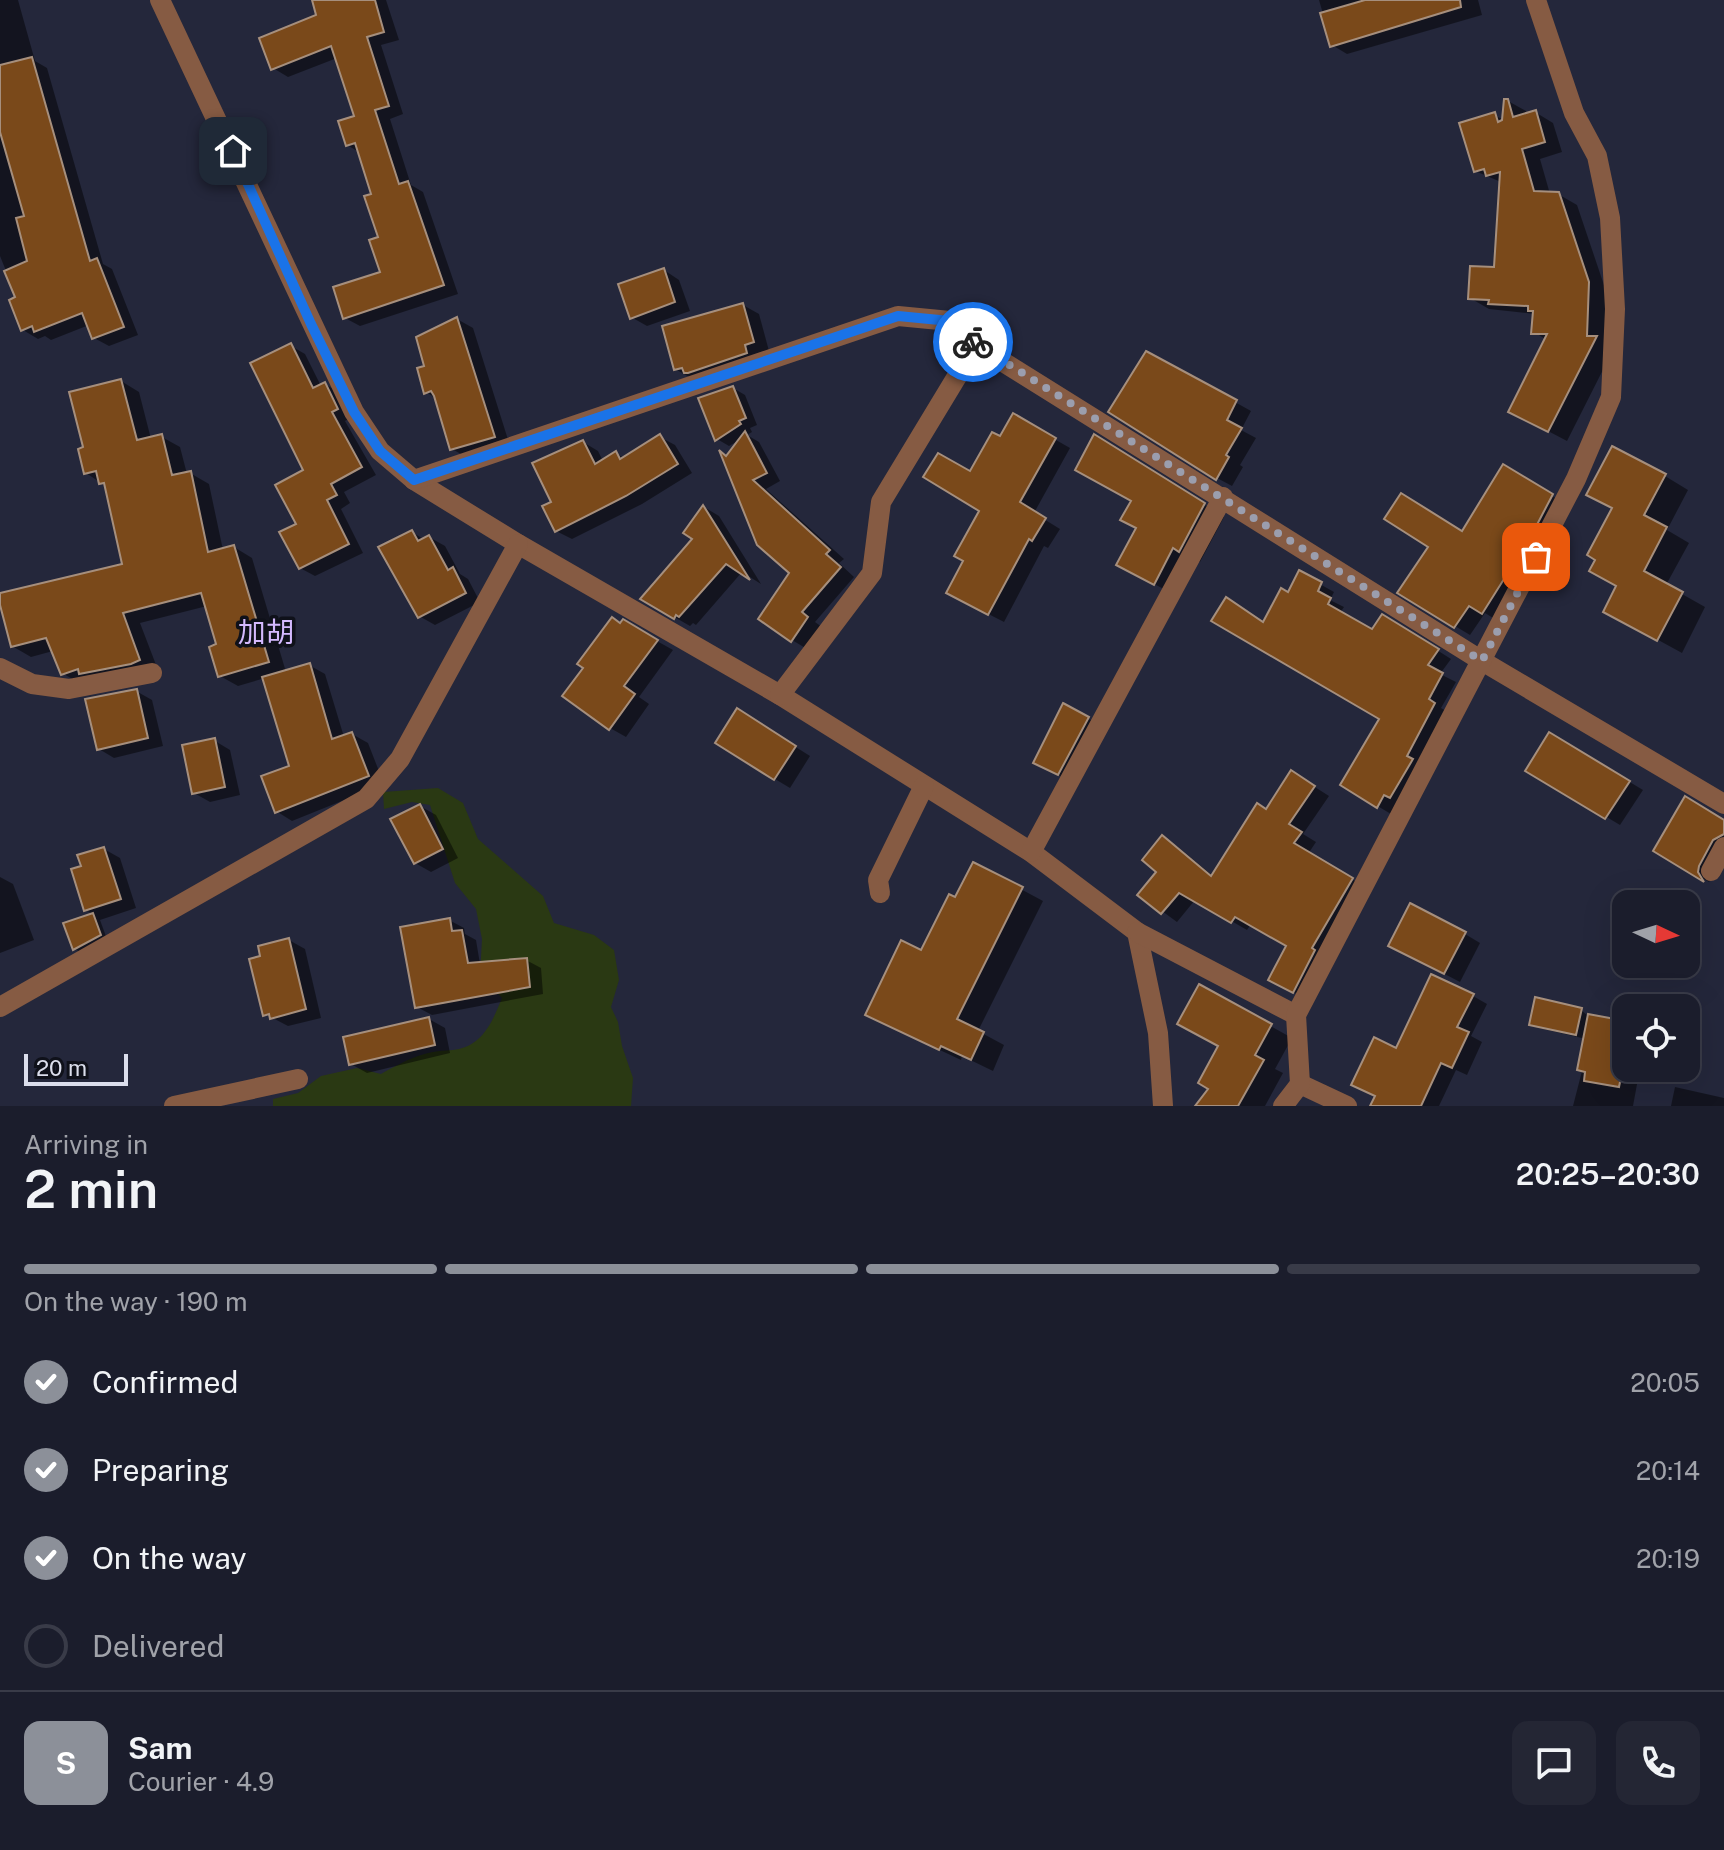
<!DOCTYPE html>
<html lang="en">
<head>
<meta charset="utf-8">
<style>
	:root { --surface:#1b1d2c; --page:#242634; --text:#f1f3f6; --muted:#a0a2a9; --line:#393b48; --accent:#8c9099 }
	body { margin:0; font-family:"Public Sans","Noto Sans JP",sans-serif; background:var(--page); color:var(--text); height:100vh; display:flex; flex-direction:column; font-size:30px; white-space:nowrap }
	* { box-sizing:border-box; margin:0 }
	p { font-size:26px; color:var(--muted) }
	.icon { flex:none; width:44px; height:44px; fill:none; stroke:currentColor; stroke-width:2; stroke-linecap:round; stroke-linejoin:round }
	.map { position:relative; height:1106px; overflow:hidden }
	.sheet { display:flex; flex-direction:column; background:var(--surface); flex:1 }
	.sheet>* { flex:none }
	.needle { width:52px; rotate:94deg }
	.buttons { position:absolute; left:1612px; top:890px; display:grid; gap:16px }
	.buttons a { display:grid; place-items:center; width:88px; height:88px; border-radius:16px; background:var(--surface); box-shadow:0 8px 32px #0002,0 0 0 2px var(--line); font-size:40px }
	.scale { position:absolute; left:24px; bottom:20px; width:104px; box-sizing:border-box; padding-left:8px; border:4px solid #dbdeec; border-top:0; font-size:22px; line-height:28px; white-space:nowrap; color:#dbdeec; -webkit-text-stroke:6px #0f111a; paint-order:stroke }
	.pin { position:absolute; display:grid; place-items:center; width:68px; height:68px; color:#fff; margin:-34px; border-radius:16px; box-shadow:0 4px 12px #0006 }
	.courier { position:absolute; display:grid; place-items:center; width:80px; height:80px; margin:-40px; border:6px solid #1a73e8; border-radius:50%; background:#fff; color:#222; box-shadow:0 2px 10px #0007 }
	.head em { font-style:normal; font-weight:600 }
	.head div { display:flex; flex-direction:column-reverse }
	.head { display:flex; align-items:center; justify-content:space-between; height:136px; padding:0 24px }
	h1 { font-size:52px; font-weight:600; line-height:60px }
	.bar { display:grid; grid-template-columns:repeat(4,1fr); gap:12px 8px; align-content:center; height:96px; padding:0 24px }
	.bar i { height:10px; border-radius:6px; background:var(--line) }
	.bar .active { background:var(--accent) }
	.bar p { grid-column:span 4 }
	.line { display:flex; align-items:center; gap:20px; padding:0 24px; border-top:2px solid var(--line) }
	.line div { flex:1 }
	.round { display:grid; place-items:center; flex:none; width:84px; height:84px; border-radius:16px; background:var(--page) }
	ol { padding:0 24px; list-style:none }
	li { display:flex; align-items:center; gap:24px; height:88px }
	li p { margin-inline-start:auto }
	li .icon { padding:8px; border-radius:50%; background:var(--accent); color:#fff; stroke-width:4 }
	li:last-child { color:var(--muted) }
	li i { width:44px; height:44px; border:4px solid var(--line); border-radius:50% }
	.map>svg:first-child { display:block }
</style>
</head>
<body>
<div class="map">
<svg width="1724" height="1106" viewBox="0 0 1724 1106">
	<rect width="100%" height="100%" fill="#24273b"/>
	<path fill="#2a3913" d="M 438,788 L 463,803 L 478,839 L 543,896 L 554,923 L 594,935 L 614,950 L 619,980 L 611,1007 L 618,1022 L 622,1046 L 633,1078 L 631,1106 L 273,1106 L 273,1099 L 298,1093 L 321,1076 L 357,1068 L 381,1074 C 397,1065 415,1055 433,1052 C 442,1050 451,1051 459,1049 C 484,1043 493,1020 502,998 L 480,975 L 482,939 L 476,909 L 455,883 L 430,805 L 412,802 L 384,809 L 383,792 Z"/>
	<g fill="#0007">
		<polygon points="0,0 18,0 35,61 47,68 103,264 112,269 138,335 109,346 94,338 89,325 51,340 45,336 38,339 23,330 17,298 0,256"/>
		<polygon points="314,0 386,0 399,40 381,45 403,114 390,119 411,185 423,192 458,294 360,326 345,318 383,273 380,238 374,195 359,152 347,145 356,117 337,58 288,77 273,68 319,16"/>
		<polygon points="1319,0 1478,0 1482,15 1347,54 1332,45"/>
		<polygon points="1508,101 1526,111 1527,115 1535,112 1553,123 1562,152 1540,159 1550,194 1558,194 1577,205 1607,294 1614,348 1567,441 1529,421 1547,340 1534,332 1535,314 1489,309 1470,298 1496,269 1501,182 1475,171 1494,115 1504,120"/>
		<polygon points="664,270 679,280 690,311 647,326 631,317"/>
		<polygon points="743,305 759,314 769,351 691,378 675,369"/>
		<polygon points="457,319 473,328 510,446 468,458 452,449 437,399 426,392 427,367"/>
		<polygon points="291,346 305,354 321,386 325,384 340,393 352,417 345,421 376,475 344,492 350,503 341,509 363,553 315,576 300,568 298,525 305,471"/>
		<polygon points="1147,353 1251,411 1241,430 1256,438 1240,465 1243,467 1232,486 1217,478"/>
		<polygon points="121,381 139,392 151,439 162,437 180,447 187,474 190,473 209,484 223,550 234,547 252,558 286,672 309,665 325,674 344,737 352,734 368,743 384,784 292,821 276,811 291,767 265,678 238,686 220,676 219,646 207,606 140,623 158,670 81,684 62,673 53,651 31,657 12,646 0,595 125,565 107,487 86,473 86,449"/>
		<polygon points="733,388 745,395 757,425 750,428 752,432 747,435 759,442 780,481 766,489 844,559 839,563 854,577 815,622 822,627 807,649 792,640 792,573 727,458 741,439 729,446 717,439"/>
		<polygon points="1014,416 1070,448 1034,513 1060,529 1048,548 1044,546 1004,622 963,601 966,560 981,510 970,474 1000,439"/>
		<polygon points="660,437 675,445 692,473 642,504 572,539 556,531 554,503 583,442 598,451 603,461 616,453 625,459"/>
		<polygon points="1115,449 1224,517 1200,562 1194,558 1175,595 1139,576 1139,528 1133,500"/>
		<polygon points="1504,467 1567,505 1498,621 1485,613 1470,635 1455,626 1431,546 1463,533"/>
		<polygon points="1665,476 1688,490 1667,530 1689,543 1666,585 1705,607 1682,653 1629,624 1618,586 1592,571"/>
		<polygon points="704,507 719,516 761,584 742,572 696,625 693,623 690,626 643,599 695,539"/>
		<polygon points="412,532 425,540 429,537 445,546 460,574 468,579 480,602 435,625 419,616"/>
		<polygon points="1300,573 1334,592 1330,600 1344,607 1340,613 1373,632 1396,624 1451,659 1440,674 1456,682 1441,708 1448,712 1391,814 1342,785 1381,719 1264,624 1288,595"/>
		<polygon points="623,622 673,650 639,697 649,704 626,737 610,728"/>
		<polygon points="136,691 152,700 163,746 114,758 99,749"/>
		<polygon points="1064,706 1104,727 1074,783 1051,771"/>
		<polygon points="753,720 810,756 790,788 775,779"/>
		<polygon points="1550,734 1643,790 1620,825 1528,770"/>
		<polygon points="215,741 230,750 240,795 210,802 194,793"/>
		<polygon points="1307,782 1329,796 1303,834 1316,842 1308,854 1367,888 1308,1000 1271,980 1288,945 1251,924 1247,930 1195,900 1177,922 1140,895 1158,871 1163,838 1178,847 1213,876 1267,811"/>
		<polygon points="420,806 436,815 458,858 431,872 415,863"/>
		<polygon points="1724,822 1724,856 1709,882 1655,850"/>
		<polygon points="104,849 120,858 136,908 100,920 107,939 82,953 75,949 66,925 94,915 86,910 83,867"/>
		<polygon points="974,864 1043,901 978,1031 1004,1045 993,1071 962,1056 961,1060 889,1026 922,953 956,900"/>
		<polygon points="0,877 13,884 34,940 0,953"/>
		<polygon points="449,920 464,928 465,934 476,940 480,964 526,960 541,968 543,994 432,1015 417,1007"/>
		<polygon points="1465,934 1480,943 1460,982 1406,954"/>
		<polygon points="289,940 305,949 321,1018 288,1026 265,1014 262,958"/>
		<polygon points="1200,987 1292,1038 1275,1069 1283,1073 1265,1106 1197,1106 1212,1089 1221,1046"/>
		<polygon points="1473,996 1487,1004 1471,1036 1482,1042 1467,1075 1456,1070 1439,1106 1384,1106"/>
		<polygon points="1581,1010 1588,1016 1626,1023 1626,1068 1640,1068 1633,1106 1573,1106 1582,1071 1586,1039 1539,1028 1531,1024"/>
		<polygon points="429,1019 445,1028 450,1053 367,1073 351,1064"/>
		<polygon points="1675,1087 1724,1098 1724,1106 1671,1106"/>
	</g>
	<g fill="#7a491a" stroke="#a68f7d" stroke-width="2">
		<polygon points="312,0 375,0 384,32 367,37 389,106 375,110 399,184 408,181 444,285 343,319 333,287 380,272 369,240 378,237 364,196 371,194 355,143 346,146 338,121 354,116 331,46 271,70 259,38 316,15"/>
		<polygon points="1365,0 1460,0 1461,7 1330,47 1320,13"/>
		<polygon points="32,57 90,261 97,258 124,327 92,339 82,313 34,332 32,326 21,331 9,300 15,297 4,271 27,261 16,218 24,216 0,132 0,65"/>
		<polygon points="1504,99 1508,99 1513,117 1536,110 1545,142 1522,149 1534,191 1559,192 1589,282 1587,336 1597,336 1548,432 1508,412 1547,334 1531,334 1533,311 1528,311 1528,306 1488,304 1489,300 1468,299 1470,266 1494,267 1500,172 1486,176 1484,169 1474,172 1459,123 1495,112 1498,122 1502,120"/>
		<polygon points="664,268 675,302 630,319 618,284"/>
		<polygon points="743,303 754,342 745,345 747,353 688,373 684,373 682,368 674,370 662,326"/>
		<polygon points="457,317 495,437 450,450 434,396 431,391 424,394 417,368 424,366 416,337"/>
		<polygon points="291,343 313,388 325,382 338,409 332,412 362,467 331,484 337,495 327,500 349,544 299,569 279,532 296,524 275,485 303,470 250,363"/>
		<polygon points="1146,351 1237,400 1227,420 1242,428 1226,455 1229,457 1216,480 1108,412"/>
		<polygon points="121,379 137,440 162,434 172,475 191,471 208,552 234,545 269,662 218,677 209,647 216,644 201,593 123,613 140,660 131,664 79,674 78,669 61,675 46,638 11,647 0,605 0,593 122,564 104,483 99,484 96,471 84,474 78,449 83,447 69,392"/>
		<polygon points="733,386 746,418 739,421 741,424 715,441 698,398"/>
		<polygon points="1013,413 1056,438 1020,502 1046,518 1032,541 1029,539 988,615 946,593 963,561 954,556 979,511 923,477 938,453 970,471 992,432 1000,436"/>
		<polygon points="745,431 767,473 753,480 830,550 826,554 841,567 802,612 808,617 791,642 758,619 789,573 757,545 719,450 726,456"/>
		<polygon points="660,434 678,464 626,496 555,532 542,506 551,502 532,463 583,440 595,464 616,451 620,459"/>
		<polygon points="1094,434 1205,503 1179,552 1173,548 1154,585 1116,565 1136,528 1120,520 1131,501 1075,470"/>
		<polygon points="1612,446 1666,474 1644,515 1667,527 1644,571 1683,592 1657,641 1603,612 1616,586 1589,571 1595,560 1587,555 1612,508 1586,495"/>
		<polygon points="1503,464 1553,494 1518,561 1516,560 1482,614 1469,606 1454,628 1397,593 1428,547 1384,519 1401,493 1462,531"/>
		<polygon points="703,505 750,580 726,564 679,617 676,615 674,619 640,599 692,539 683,533"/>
		<polygon points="412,530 418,541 429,535 448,570 453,567 466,593 418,618 378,547"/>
		<polygon points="1299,570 1322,582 1318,591 1331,598 1328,604 1372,629 1382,614 1439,649 1428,665 1443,673 1429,699 1435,703 1407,756 1413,759 1390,798 1384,795 1377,808 1340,785 1379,719 1211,621 1226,597 1263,622 1281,588 1288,592"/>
		<polygon points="612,617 620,623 623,619 658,640 624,686 635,694 609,730 562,696 583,668 577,664"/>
		<polygon points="310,663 332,739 352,732 369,776 275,813 261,776 289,766 262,677"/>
		<polygon points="137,689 148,738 97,750 85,699"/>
		<polygon points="1063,703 1089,717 1058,775 1033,763"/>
		<polygon points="737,708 796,746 774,780 715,743"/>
		<polygon points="1549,732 1630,781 1605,819 1525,771"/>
		<polygon points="215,738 225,787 192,794 182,745"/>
		<polygon points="1291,770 1315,786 1289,824 1302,832 1294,843 1353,878 1312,948 1315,950 1293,993 1268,980 1286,946 1235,917 1231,923 1179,893 1161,914 1137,895 1156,872 1142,860 1162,835 1211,876 1257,803 1266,809"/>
		<polygon points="1685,796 1724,820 1724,834 1713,840 1699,866 1698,872 1704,882 1653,851"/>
		<polygon points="420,804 443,849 414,864 390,819"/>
		<polygon points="104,847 121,899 84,911 71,869 81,866 77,855"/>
		<polygon points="973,862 1023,887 957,1019 984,1032 971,1060 941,1046 939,1050 865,1015 901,940 921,950 949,894 955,897"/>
		<polygon points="1410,903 1466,932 1444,974 1388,946"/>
		<polygon points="93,913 101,935 73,950 63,923"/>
		<polygon points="450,918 452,931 462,930 468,963 527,958 530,987 415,1008 400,927"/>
		<polygon points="289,938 306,1009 270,1019 269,1014 263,1016 249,959 260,956 258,946"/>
		<polygon points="1431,974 1474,994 1457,1027 1469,1032 1452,1068 1441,1063 1421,1106 1370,1106 1375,1096 1351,1085 1374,1037 1396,1048"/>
		<polygon points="1199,984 1272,1024 1255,1055 1264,1060 1238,1106 1195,1106 1208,1089 1198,1083 1218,1046 1177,1024"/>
		<polygon points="1535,997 1582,1008 1576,1035 1529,1025"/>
		<polygon points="1588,1014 1626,1021 1626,1052 1619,1087 1584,1081 1585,1072 1577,1070"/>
		<polygon points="429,1017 435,1045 349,1065 343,1037"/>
	</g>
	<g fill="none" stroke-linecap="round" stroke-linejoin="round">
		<g stroke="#865b43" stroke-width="20">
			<polyline points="160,0 354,412 380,451 414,480 518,544 780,695 1031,852 1137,932 1158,1033 1163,1106"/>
			<polyline points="414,480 898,316 950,321 976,345 1482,661 1724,804"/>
			<polyline points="0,668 32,684 69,689 152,673"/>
			<polyline points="780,695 872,573 881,502 976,345"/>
			<polyline points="1031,852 1223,497"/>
			<polyline points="1711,871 1724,847"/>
			<polyline points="880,893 878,880 924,786"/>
			<polyline points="1137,932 1296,1015"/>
			<polyline points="0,1007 366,799 400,759 518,544"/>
			<polyline points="1300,1084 1347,1106"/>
			<polyline points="174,1106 298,1079"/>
			<polyline points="1283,1106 1300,1084 1296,1015 1576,479 1611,397 1615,309 1610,218 1597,156 1574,113 1536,0"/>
		</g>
	</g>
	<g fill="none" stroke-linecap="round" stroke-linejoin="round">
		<polyline stroke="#9b9eae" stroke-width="8" stroke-dasharray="0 14.4" points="973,342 1482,661 1536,557"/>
		<polyline stroke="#1a73e8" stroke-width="10" points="233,151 311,324 354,412 380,451 414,480 898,316 950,321 973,342"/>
	</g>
	<g text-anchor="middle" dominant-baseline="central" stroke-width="7" stroke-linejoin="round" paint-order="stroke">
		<g font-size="28" fill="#d4b9fe" stroke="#0f111a">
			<text x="266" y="631">加胡</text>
		</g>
	</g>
</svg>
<div class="buttons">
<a><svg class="needle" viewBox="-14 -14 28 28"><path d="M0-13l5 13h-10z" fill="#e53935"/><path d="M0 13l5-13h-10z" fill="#a0a2a9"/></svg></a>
<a><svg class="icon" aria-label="locate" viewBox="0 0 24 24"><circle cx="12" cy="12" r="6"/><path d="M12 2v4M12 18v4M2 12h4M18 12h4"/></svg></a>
</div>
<div class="scale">20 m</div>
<div class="pin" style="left:1536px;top:557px;background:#ea580c"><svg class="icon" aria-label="bag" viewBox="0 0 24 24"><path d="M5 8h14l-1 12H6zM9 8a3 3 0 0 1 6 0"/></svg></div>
<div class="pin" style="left:233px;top:151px;background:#1f2937"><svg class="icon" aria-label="home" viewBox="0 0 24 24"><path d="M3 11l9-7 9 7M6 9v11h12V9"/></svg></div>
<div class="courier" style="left:973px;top:342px"><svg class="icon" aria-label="bike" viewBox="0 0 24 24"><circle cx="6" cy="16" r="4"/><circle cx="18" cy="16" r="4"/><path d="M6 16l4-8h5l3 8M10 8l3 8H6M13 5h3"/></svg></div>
</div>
<section class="sheet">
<div class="head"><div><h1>2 min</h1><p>Arriving in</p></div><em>20:25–20:30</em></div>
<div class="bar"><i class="active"></i><i class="active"></i><i class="active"></i><i></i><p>On the way · 190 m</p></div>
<ol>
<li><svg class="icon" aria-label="check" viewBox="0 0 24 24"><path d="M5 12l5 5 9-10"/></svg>Confirmed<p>20:05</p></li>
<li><svg class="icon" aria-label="check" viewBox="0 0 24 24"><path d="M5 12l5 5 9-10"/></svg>Preparing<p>20:14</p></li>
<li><svg class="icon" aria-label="check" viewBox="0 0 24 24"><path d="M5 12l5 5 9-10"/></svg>On the way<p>20:19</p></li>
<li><i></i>Delivered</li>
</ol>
<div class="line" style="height:144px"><b class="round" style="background:var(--accent);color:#fff">S</b><div><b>Sam</b><p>Courier · 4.9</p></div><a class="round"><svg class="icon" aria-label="chat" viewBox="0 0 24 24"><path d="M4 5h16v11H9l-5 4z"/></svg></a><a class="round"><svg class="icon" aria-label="phone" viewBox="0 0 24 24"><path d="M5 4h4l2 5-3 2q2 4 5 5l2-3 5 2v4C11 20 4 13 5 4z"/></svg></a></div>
</section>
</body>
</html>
